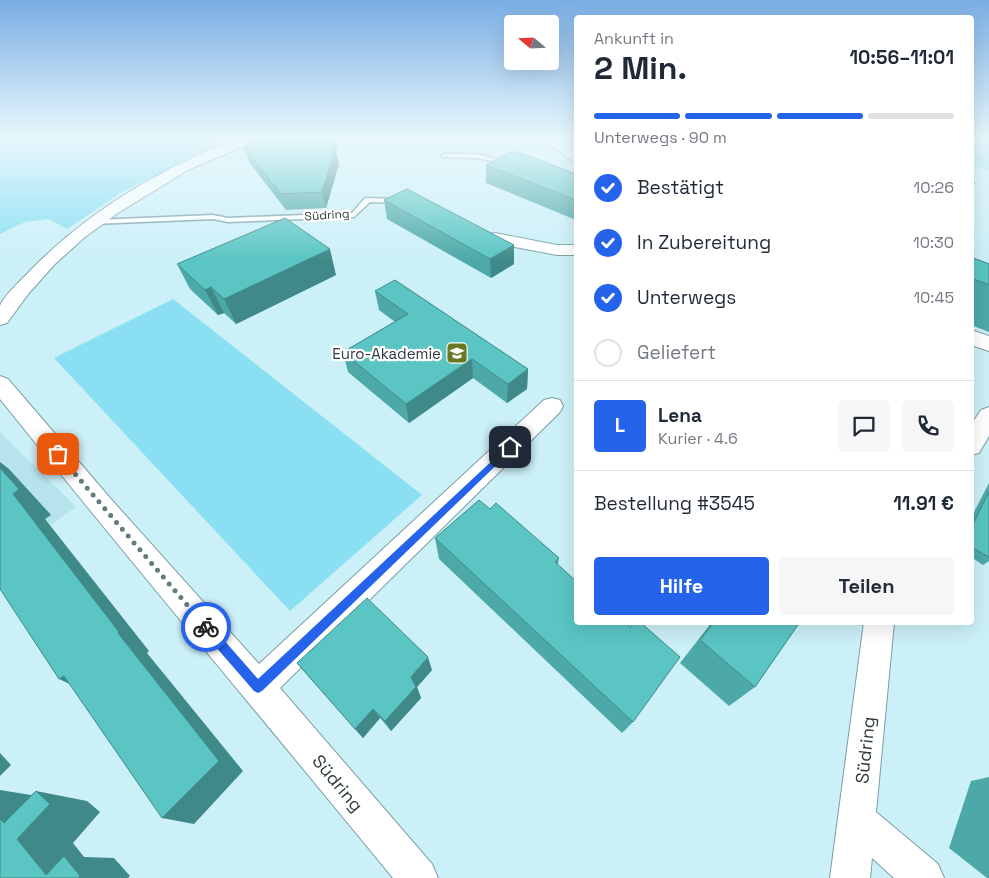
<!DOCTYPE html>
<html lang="de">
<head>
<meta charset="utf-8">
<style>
	:root { --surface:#fff; --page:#f6f6f7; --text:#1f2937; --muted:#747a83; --line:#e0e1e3; --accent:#2563eb }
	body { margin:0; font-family:"Space Grotesk",sans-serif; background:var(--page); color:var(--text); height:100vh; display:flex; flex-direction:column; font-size:19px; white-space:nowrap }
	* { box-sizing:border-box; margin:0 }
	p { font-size:16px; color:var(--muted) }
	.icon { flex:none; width:28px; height:28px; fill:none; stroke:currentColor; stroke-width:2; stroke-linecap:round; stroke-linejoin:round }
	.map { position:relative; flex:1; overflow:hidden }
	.details { position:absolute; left:574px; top:15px; width:400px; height:610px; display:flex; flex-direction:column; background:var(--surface); border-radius:5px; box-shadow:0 5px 20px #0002 }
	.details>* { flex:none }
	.needle { width:32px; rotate:289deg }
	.buttons { position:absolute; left:504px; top:15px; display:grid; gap:10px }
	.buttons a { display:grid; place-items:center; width:55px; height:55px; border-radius:5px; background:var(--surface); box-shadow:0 5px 20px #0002; font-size:25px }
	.pin { position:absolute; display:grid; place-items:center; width:42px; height:42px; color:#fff; margin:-21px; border-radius:10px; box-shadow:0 2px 8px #0006 }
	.courier { position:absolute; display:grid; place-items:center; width:50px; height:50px; margin:-25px; border:4px solid #2563eb; border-radius:50%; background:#fff; color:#222; box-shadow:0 1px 6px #0007 }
	.headline em { font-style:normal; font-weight:700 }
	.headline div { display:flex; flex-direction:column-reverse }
	.headline { display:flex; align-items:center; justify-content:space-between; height:85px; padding:0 20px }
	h1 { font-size:32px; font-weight:700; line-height:38px }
	.bar { display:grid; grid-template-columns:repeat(4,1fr); gap:8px 5px; align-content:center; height:60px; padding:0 20px }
	.bar i { height:6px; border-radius:4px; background:var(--line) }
	.bar .active { background:var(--accent) }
	.bar p { grid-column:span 4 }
	.line { display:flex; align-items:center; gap:12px; padding:0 20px; border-top:1px solid var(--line) }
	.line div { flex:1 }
	.round { display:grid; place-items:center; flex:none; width:52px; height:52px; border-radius:5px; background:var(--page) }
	ol { padding:0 20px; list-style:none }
	li { display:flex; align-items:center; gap:15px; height:55px }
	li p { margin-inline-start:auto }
	li .icon { padding:5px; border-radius:50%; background:var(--accent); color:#fff; stroke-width:4 }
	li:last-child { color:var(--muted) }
	li i { width:28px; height:28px; border:2px solid var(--line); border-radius:50% }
	.cta { display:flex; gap:10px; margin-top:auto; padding:10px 20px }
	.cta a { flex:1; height:58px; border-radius:5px; background:var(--accent); color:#fff; font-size:20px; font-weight:700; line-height:58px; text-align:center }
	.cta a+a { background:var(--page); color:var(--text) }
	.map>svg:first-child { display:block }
</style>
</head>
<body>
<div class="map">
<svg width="989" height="878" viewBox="0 0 989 878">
	<rect width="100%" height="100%" fill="#ccf0f8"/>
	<polygon fill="#b7e3ed" points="0,432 76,507 0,562"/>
	<g fill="#8adff2">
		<polygon points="0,137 215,137 218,144 122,192 67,229 49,219 25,222 0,234"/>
		<polygon points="971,137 989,137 989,170 971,164"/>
		<polygon points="173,299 422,495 290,611 54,358"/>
	</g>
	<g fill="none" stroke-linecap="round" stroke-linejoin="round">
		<g stroke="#7d9ea6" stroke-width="3">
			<g id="service">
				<polygon points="444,154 477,154 514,163 511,165 477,158 442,157 441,156"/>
				<polygon points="365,198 398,199 402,201 398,203 370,202 354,217 228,222 213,219 94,224 90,222 94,220 213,215 228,218 352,213"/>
			</g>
		</g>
		<g stroke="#7d9ea6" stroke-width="2">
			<g id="minor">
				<path d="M 241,137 L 260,137 L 258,140 L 188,170 L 118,213 L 85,237 L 55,264 L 29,293 L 7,323 L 0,325 C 0,320 0,311 0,306 C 3,297 20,281 27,274 C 86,212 161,168 241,137 Z"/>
				<polygon points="542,137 556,137 576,151 576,161 571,160"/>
				<polygon points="495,233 557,245 576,245 576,255 557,255 489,242 487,238 489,234"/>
				<polygon points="971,330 989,336 989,351 971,345"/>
				<path d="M 0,376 L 8,379 L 110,498 L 259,664 L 544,400 L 552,398 L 560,400 L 563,406 L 560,412 L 280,688 L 432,864 L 438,878 L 393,878 C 262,718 129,560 0,399 Z"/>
				<polygon points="989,407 989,436 979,453 971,455 971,425 981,410"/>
				<polygon points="864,622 894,622 876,812 938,864 944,878 894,878 872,858 870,878 830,878"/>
			</g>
		</g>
		<use href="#service" fill="#fff" fill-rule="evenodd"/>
		<use href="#minor" fill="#fff" fill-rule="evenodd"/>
	</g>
	<g fill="#4da9a8">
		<polygon points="269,137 334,137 337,151 336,154 339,164 326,208 286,210 249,162 244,147 249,145 248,142"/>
		<polygon points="486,165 576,174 576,220 486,183"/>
		<polygon points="384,200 514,245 514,264 491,278 387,219"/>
		<polygon points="971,257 989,264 989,332 971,325"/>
		<polygon points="177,264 336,275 236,324 224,313 218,315 190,289"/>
		<polygon points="375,291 528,369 527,389 507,403 473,378 409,423 348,372 343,352 395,322 379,310"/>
		<polygon points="989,483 989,561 983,565 971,557 971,518"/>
		<polygon points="490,509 559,558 558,565 633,722 622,733 439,559 435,538"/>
		<polygon points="712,622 800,622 755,687 729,706 680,663"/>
		<polygon points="297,663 432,670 417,687 421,698 391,731 380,718 363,738"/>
		<polygon points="989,777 989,878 987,878 949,848 971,781"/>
	</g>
	<g fill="#3f8a88">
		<polygon points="333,137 334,137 337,151 336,154 339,164 326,208 322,192 330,149"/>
		<polygon points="514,245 514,264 491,278 490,259"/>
		<polygon points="330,249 336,275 236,324 224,299"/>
		<polygon points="211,287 224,313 218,315 205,290"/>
		<polygon points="472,359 473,378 409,423 406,404"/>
		<polygon points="528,369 527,389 507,403 508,384"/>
		<polygon points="0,462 9,469 51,515 45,519 149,651 147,653 243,771 194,824 162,818 118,633 13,494 0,468"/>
		<polygon points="428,657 432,670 417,687 421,698 391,731 385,721 411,677"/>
		<polygon points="64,676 95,696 59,679"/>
		<polygon points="373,709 380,718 363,738 355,729"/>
		<polygon points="0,753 11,765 0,776"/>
		<polygon points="0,790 31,795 36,791 87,801 100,812 73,843 84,857 114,858 130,876 128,878 78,878 46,875 0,819"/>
	</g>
	<g fill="#5ac5c3" stroke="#3f8a88">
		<polygon points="269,137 333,137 330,149 335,149 322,192 281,194 244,147 251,145 248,142"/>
		<polygon points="510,152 518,152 576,174 576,200 486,165"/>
		<polygon points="971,182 975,183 971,187"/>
		<polygon points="407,189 514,245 490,259 384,200"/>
		<polygon points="285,218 330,249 224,299 211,287 205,290 177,264"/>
		<polygon points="971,257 989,264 989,285 971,278"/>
		<polygon points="395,280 528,369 508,384 472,359 406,404 343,352 408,314 375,291"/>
		<polygon points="0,468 19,489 13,494 119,632 118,633 219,761 162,818 64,676 59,679 0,589"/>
		<polygon points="989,492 989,557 971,547 971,528"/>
		<polygon points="479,500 490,509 496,503 559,558 555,562 576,581 576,622 625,622 630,627 634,622 640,622 680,657 633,722 435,538"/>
		<polygon points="367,598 428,657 411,677 416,687 385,721 373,709 355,729 297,663"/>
		<polygon points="714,622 800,622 755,687 700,640"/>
		<polygon points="36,791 50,804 17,839 46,875 64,856 80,876 78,878 0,878 0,819 4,823"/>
	</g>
	<linearGradient id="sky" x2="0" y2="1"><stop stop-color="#7aaee4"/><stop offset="0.53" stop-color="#e8f8fc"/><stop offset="1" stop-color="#e8f8fc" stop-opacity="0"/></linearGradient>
	<rect width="989" height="260" fill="url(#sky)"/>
	<polygon fill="#2563eb" points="510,444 512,445 512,450 262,691 258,693 254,691 202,631 201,627 202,623 206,622 209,623 258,679"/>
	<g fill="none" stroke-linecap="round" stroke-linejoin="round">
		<polyline stroke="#647a7e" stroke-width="5" stroke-dasharray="0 9" points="58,454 206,627"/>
	</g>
	<defs>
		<g id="school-square" transform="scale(1.125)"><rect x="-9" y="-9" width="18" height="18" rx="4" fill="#6c7722" stroke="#fff"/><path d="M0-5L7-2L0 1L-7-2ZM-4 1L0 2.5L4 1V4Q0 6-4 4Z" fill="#fff"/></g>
	</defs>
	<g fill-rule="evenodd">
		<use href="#school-square" x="457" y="353"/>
	</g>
	<g text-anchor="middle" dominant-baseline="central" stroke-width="4.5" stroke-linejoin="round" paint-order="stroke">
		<g font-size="12" fill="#2c3a3d" stroke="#fff">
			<text transform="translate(327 215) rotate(-4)">Südring</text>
		</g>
		<g font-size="15" fill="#2c3a3d" stroke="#fff" text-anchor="end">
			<text x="441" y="353">Euro-Akademie</text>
		</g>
		<g font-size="18" fill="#2c3a3d" stroke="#fff">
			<text transform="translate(865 750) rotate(-84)">Südring</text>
			<text transform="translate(338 783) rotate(50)">Südring</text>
		</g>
	</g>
</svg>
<div class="buttons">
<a><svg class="needle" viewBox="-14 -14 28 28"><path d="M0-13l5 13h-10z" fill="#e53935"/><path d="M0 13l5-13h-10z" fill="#747a83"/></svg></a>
</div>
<div class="pin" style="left:58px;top:454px;background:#ea580c"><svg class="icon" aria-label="bag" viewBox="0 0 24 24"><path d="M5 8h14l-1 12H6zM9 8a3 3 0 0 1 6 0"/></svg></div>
<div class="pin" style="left:510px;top:447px;background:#1f2937"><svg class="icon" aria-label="home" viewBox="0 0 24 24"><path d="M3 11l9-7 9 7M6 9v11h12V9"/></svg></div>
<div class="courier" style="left:206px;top:627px"><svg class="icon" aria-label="bike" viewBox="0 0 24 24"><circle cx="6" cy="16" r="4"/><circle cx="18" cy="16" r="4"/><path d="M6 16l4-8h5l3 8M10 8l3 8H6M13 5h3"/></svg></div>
<section class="details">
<div class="headline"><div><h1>2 Min.</h1><p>Ankunft in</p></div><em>10:56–11:01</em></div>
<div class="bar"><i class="active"></i><i class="active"></i><i class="active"></i><i></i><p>Unterwegs · 90 m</p></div>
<ol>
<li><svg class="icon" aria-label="check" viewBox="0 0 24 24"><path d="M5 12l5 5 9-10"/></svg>Bestätigt<p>10:26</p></li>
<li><svg class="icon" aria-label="check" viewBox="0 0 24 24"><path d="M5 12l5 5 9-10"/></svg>In Zubereitung<p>10:30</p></li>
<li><svg class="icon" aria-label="check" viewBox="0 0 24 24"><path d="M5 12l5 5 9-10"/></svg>Unterwegs<p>10:45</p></li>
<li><i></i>Geliefert</li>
</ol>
<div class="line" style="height:90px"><b class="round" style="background:var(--accent);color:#fff">L</b><div><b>Lena</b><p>Kurier · 4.6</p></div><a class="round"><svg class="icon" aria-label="chat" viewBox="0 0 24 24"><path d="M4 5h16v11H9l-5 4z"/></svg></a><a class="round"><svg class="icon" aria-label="phone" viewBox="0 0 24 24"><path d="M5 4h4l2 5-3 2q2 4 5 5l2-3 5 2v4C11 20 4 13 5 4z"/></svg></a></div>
<div class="line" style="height:65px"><div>Bestellung #3545</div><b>11.91 €</b></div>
<div class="cta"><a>Hilfe</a><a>Teilen</a></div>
</section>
</div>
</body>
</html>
